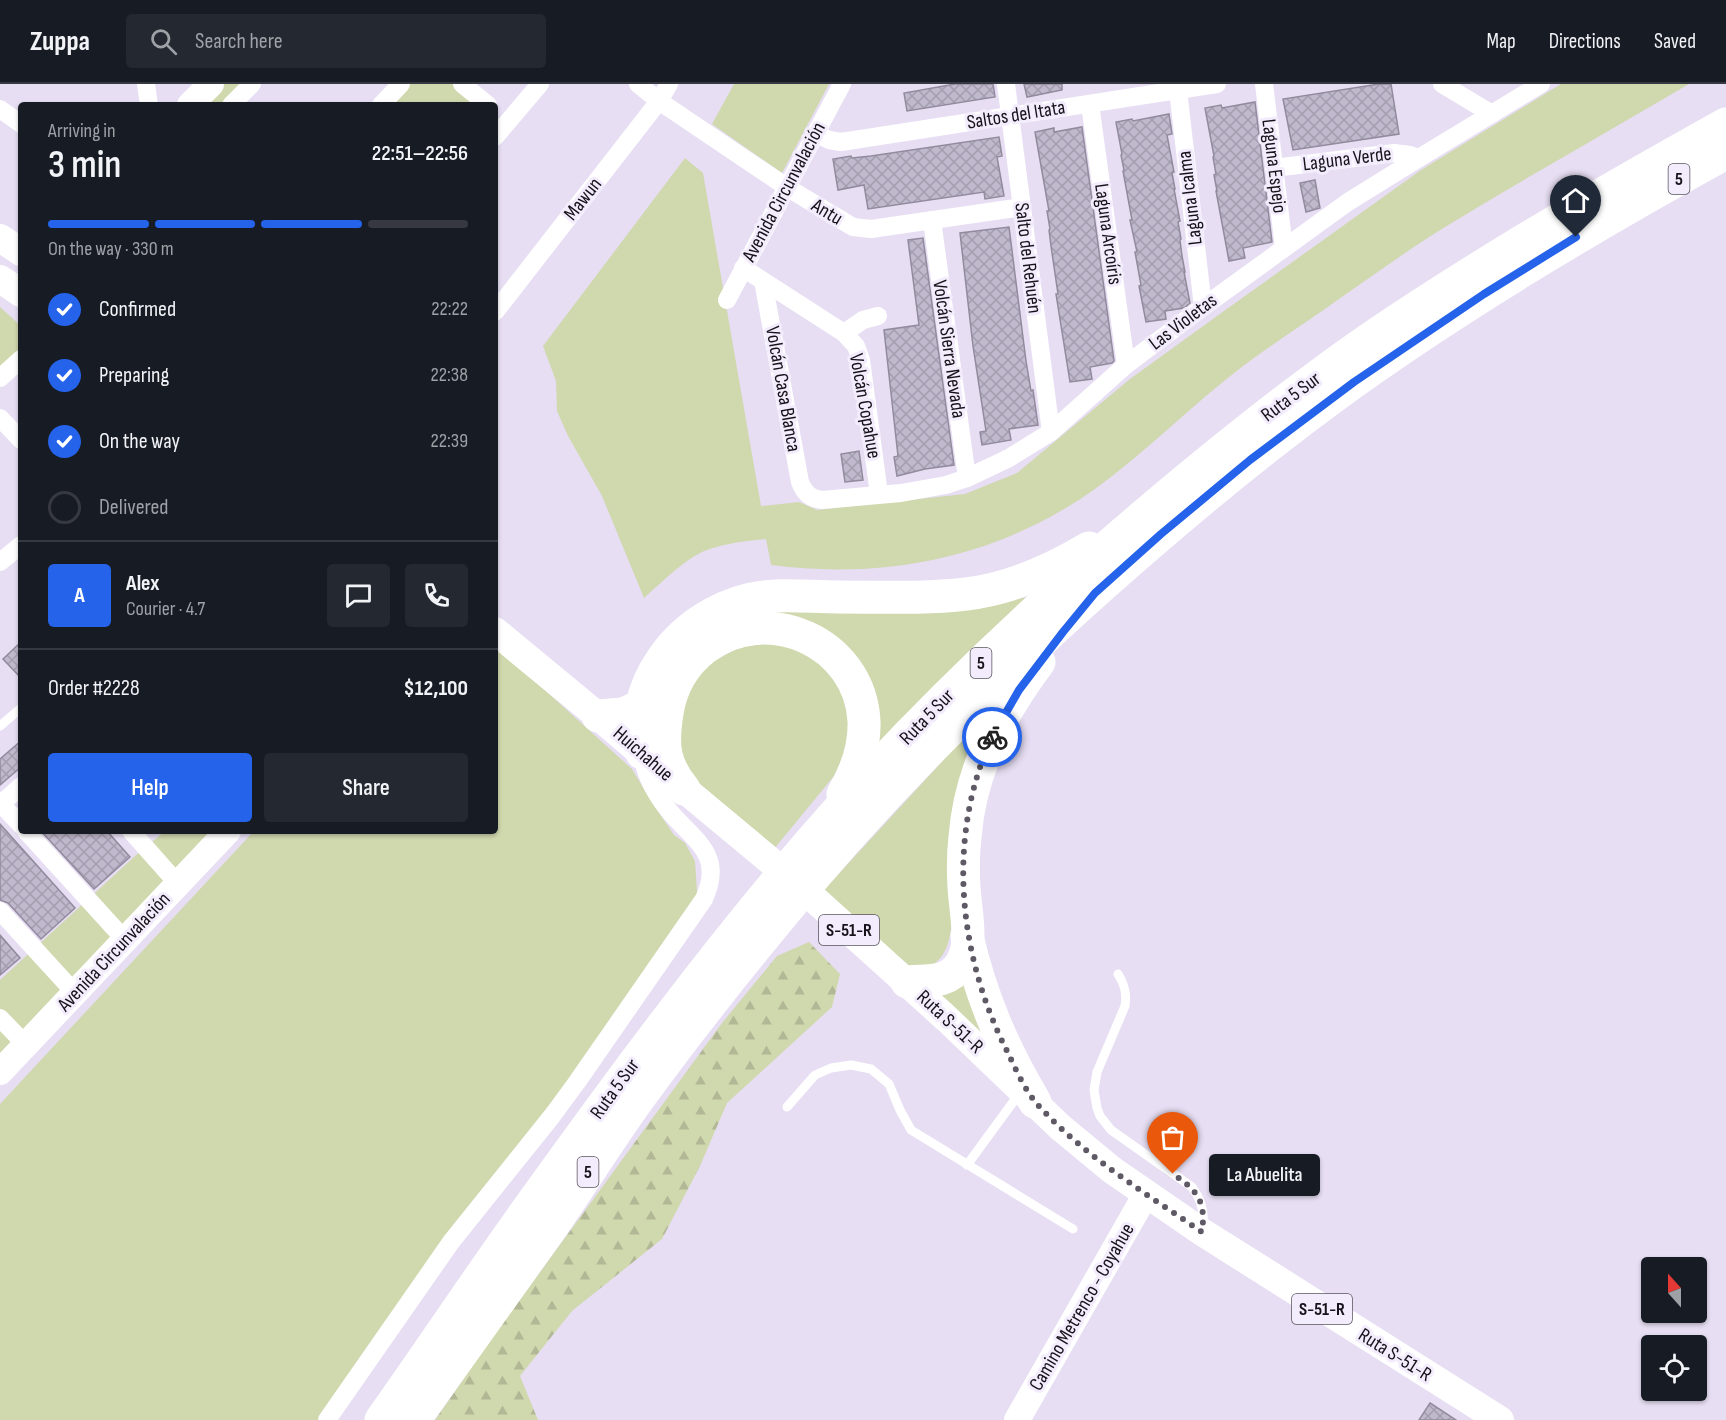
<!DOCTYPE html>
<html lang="en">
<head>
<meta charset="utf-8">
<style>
	:root { --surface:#171b24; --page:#242831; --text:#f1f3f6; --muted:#9ea1a6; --line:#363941; --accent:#2563eb }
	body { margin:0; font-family:"Sofia Sans Condensed",sans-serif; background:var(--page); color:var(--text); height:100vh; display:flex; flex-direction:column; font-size:22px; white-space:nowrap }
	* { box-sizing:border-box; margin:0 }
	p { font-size:20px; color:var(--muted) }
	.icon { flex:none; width:33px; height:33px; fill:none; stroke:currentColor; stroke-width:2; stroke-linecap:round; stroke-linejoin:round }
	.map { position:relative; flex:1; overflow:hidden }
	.details { position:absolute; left:18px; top:18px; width:480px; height:732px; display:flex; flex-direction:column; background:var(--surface); border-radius:6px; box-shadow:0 2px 4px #0004 }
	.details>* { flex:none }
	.needle { width:39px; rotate:339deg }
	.fabs { position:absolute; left:1641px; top:1173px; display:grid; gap:12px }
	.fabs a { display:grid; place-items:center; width:66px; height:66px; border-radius:6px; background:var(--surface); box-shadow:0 2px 4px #0004; font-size:30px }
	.pin { position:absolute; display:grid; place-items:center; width:51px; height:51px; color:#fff; margin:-62px -26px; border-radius:50% 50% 50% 0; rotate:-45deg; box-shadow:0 0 6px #0007 }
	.pin .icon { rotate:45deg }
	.courier { position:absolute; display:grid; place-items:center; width:60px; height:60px; margin:-30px; border:4px solid #2563eb; border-radius:50%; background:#fff; color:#222; box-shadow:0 2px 8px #0007 }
	.bubble { position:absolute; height:42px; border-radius:6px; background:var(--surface); box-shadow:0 2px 4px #0004; font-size:20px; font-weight:600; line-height:42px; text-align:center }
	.head em { font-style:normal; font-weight:600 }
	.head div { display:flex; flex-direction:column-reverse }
	.head { display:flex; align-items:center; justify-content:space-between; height:102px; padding:0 30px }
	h1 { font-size:39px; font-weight:600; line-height:45px }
	.bar { display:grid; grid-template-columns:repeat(4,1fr); gap:9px 6px; align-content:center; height:72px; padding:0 30px }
	.bar i { height:8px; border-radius:4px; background:var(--line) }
	.bar .selected { background:var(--accent) }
	.bar p { grid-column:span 4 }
	.line { display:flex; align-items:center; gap:15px; padding:0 30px; border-top:2px solid var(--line) }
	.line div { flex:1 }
	.round { display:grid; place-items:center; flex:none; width:63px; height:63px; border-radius:6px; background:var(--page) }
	ol { padding:0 30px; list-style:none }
	li { display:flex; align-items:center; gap:18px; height:66px }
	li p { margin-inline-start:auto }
	li .icon { padding:6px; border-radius:50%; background:var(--accent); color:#fff; stroke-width:4 }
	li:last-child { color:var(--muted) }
	li i { width:33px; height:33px; border:3px solid var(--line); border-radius:50% }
	.primary-button { display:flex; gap:12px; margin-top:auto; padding:12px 30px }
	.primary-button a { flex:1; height:69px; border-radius:6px; background:var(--accent); color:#fff; font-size:24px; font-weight:600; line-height:69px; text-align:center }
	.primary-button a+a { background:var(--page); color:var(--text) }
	header { display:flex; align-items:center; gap:36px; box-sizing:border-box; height:84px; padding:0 30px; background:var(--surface); border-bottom:2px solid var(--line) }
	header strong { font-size:28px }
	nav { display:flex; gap:33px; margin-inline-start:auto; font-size:21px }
	.search { width:420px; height:54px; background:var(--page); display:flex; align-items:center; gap:15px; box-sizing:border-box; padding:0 21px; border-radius:6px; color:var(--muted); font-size:22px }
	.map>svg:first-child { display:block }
</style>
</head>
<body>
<header>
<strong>Zuppa</strong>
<div class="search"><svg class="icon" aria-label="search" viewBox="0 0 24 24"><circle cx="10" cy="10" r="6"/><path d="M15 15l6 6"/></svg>Search here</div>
<nav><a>Map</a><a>Directions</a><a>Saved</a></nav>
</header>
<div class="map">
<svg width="1726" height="1336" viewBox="0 0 1726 1336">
	<defs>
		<pattern id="forest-firs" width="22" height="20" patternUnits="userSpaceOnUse" patternTransform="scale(1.5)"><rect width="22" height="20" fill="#d0d8ae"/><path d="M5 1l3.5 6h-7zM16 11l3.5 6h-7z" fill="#b2b895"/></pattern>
		<pattern id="building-cross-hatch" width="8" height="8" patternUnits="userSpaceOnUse" patternTransform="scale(1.5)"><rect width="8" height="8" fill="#c0b8cc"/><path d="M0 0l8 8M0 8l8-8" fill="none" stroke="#a49daf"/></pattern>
	</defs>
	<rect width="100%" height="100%" fill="#e7def3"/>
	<g fill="#d0d8ae">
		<polygon points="218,0 245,0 225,21 197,21"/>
		<polygon points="408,0 453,0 479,21 389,21"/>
		<polygon points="734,0 829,0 782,89 712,40"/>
		<path d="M 1561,0 L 1689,0 C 1608,48 1525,94 1445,143 C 1409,165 1374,191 1339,215 C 1307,238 1274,259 1243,282 C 1192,321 1147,367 1095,405 C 999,473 887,496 771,481 L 766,455 C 746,457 726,459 707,466 C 687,473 661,499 644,514 L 602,412 L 568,352 L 557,327 L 556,297 L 543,262 L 685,74 L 703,89 L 761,422 L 799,418 L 817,426 L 965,410 L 1017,389 L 1130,295 L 1224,227 L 1421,86 Z"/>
		<polygon points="0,223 21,242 21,269 0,287"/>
		<polygon points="1034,512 869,669 864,599 750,536 737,527 1007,517"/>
		<polygon points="755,554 810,568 843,607 850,634 846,667 834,692 774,765 689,691 674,652 691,590"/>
		<polygon points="495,561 632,685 653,720 674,751 685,759 695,777 698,823 327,1336 0,1336 0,1020 254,747 495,747"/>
		<path d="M 996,619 L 952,835 C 951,852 947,877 927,883 C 921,885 914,885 908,886 L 821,809 Z"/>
		<polygon points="165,747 212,747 0,972 0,896 134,773"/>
		<polygon points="964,897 995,973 932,910"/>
	</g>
	<polygon fill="url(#forest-firs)" points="809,858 840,890 832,923 727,1019 700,1082 662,1155 572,1227 520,1292 538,1336 435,1336 497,1247 722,939 777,872"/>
	<g fill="url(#building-cross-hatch)" stroke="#928a9d" stroke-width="1.5">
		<polygon points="955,0 993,0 995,13 907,27 904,9"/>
		<polygon points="1024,0 1062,0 1062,6 1027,13"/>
		<polygon points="1379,0 1391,0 1399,50 1293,66 1283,15"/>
		<polygon points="1255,18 1272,158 1243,164 1245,174 1229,177 1216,107 1217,107 1214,91 1216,90 1213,73 1214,72 1205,24 1221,21 1222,24"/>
		<polygon points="1169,30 1172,50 1167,51 1174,88 1172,89 1175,105 1174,105 1180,137 1178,138 1181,155 1180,156 1182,172 1185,188 1184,188 1190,219 1184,224 1165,227 1166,235 1146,238 1139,202 1141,201 1135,168 1137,168 1130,136 1132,136 1123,87 1124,86 1121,71 1122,70 1116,38 1132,35 1133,37"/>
		<polygon points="1082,43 1114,277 1112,279 1090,283 1092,295 1070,298 1056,210 1058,210 1051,162 1049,146 1050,145 1047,127 1049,127 1035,48 1054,44 1054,48"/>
		<polygon points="999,53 1002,72 997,73 1004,112 985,115 984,108 868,125 864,101 838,106 833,75 851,72 852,74 871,72"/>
		<polygon points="1315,96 1320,124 1306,128 1300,99"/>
		<polygon points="1009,143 1026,277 1031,307 1033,306 1038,341 1009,345 1011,356 982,361 980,348 986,347 973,262 960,149"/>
		<polygon points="923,154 954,381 925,385 897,392 894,373 898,372 884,246 919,241 908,156"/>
		<polygon points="859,367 863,396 845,398 841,370"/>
		<polygon points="21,558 21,594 3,575"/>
		<polygon points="21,657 21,683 0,701 0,675"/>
		<polygon points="0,740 75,824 41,855 8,819 0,816"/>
		<polygon points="41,747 107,747 130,773 94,805"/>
		<polygon points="0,851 20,874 0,891"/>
		<polygon points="1430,1319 1456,1336 1419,1336"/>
	</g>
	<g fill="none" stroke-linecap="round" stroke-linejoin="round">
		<g stroke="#fff" stroke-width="9">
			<polyline points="0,642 21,624"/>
			<path d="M 1118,890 C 1125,901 1127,910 1125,922 L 1097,988 L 1094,1006 L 1097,1024 L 1100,1032 L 1111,1046 L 1192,1103 C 1201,1115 1205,1127 1203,1143"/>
			<polyline points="787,1023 815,991 831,984 851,981 871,985 889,1000 900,1026 911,1046 1073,1145"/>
			<polyline points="967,1081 1019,1010"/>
		</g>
		<g stroke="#fff" stroke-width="18">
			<polyline points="146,0 149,21"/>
			<polyline points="462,0 488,21"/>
			<polyline points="638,0 659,17 788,104 853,143 871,145 1022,123"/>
			<polyline points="1006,0 1051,348"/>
			<polyline points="1264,0 1284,164"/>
			<polyline points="1442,0 1492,30"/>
			<polyline points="1178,6 1203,223"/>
			<polyline points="1090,20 1126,281"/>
			<polyline points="231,21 252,0"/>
			<polyline points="381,21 401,0"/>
			<polyline points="0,25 21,40"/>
			<polyline points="815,49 829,56 841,58 1217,0"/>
			<polyline points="495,53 540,0"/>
			<polyline points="1274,84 1394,69 1410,71 1419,74"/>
			<polyline points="932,136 967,394"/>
			<polyline points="743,184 844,249 856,262 861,276 879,410"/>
			<path d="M 763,197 L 800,398 C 804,409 811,415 822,416 L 901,409 L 946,401 L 967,394 L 1009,374 L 1051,348 L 1126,281 L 1203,223 L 1348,118 L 1419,74 L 1541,0"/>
			<polyline points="727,216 842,0"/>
			<polyline points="495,228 659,17 669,0"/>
			<polyline points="844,249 863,236 878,232"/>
			<polyline points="0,294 21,275"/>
			<polyline points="0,334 21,356"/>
			<polyline points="0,478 21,461"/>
			<polyline points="1,720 21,741"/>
			<polyline points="0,721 21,702"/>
			<polyline points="26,747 125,856"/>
			<polyline points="131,747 178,800"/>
			<polyline points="0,827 75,909"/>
			<polyline points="0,934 26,961"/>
			<path d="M 327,1336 L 451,1158 L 552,1032 L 577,998 L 704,815 C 724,771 696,758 670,728 C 656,711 645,692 642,670"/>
		</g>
		<g stroke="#fff" stroke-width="26">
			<polyline points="190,21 211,0"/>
			<polyline points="0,988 228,747"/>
			<polyline points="1017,1336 1146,1110"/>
		</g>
		<g stroke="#fff" stroke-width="28">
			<polyline points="0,154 21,168"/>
			<polyline points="0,195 21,209"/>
			<polyline points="495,547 598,632 666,690 791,794 947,935 1060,1043 1112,1086 1202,1148 1500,1336"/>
		</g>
		<g stroke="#fff" stroke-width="33">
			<polyline points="598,632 623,630 641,622"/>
			<path d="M 642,669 C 636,633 642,604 663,574 C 688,538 731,514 775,512 C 796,511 817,513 838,513 C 881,513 924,515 966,510 C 1009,505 1052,486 1089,464"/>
			<path d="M 684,705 C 663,680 662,660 667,629 C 671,603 684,580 705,564 C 767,517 860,558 864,637 C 865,664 856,688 843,710"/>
			<path d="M 967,852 C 981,913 1003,964 1035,1018"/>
			<path d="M 907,898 C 927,896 948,900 961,880 C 974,859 965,826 964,803 C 963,786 963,770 965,753 C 970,687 1000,630 1039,578"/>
			<path d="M 381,1336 C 432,1264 481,1190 533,1118 C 622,994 712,872 811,757 C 906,647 1012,545 1122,450 C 1201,382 1282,316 1368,256 C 1484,177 1604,108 1726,40"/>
			<path d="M 414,1336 C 459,1273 504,1210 549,1147 C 579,1104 607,1059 637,1017 C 679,959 723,903 768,848 C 869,723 983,608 1103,501 C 1184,429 1267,360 1355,297 C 1473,213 1598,139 1726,69"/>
		</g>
	</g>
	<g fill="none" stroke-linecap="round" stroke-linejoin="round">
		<path stroke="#5e5965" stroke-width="6" stroke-dasharray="0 10.8" d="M 992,653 C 946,753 958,872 1008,969 C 1016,986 1025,1006 1037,1020 C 1084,1072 1145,1109 1202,1148 C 1206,1117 1198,1107 1173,1090"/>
		<polyline stroke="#2563eb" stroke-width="8" points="992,653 1019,606 1063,548 1095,509 1161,450 1250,376 1354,298 1484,210 1576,153"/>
	</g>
	<g text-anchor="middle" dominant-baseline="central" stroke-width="6" stroke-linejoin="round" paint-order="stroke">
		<g fill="#f3ecfd" stroke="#58535d" stroke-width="1.5">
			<rect x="1668.5" y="80" width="21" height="30" rx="4.5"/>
			<rect x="970.5" y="564" width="21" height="30" rx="4.5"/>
			<rect x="819" y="831" width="60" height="30" rx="4.5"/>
			<rect x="577.5" y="1073" width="21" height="30" rx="4.5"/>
			<rect x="1292" y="1210" width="60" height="30" rx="4.5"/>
		</g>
		<g font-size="18" font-weight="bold" fill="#151219">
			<text x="1679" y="95">5</text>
			<text x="981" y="579">5</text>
			<text x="849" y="846">S-51-R</text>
			<text x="588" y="1088">5</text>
			<text x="1322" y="1225">S-51-R</text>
		</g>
		<g font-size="20" fill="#151219" stroke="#f3ecfd">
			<text transform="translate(1016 31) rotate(-9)">Saltos del Itata</text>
			<text transform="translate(1347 75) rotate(-7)">Laguna Verde</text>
			<text transform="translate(1274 82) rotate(83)">Laguna Espejo</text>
			<text transform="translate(784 108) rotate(-62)">Avenida Circunvalación</text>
			<text transform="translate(1190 114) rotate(-97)">Laguna Icalma</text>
			<text transform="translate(583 115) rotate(-52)">Mawun</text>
			<text transform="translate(827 128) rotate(31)">Antu</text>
			<text transform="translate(1108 150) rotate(82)">Laguna Arcoíris</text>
			<text transform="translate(1028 174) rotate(83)">Salto del Rehuén</text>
			<text transform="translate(1183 238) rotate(-37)">Las Violetas</text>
			<text transform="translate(949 265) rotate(82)">Volcán Sierra Nevada</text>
			<text transform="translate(783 305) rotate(80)">Volcán Casa Blanca</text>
			<text transform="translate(1291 313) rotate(-37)">Ruta 5 Sur</text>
			<text transform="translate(865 322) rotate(80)">Volcán Copahue</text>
			<text transform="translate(927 633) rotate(-46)">Ruta 5 Sur</text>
			<text transform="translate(643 670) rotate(41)">Huichahue</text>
			<text transform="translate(114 868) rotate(-47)">Avenida Circunvalación</text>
			<text transform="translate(950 938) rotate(43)">Ruta S-51-R</text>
			<text transform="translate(615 1005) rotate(-54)">Ruta 5 Sur</text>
			<text transform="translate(1082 1223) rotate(-60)">Camino Metrenco - Coyahue</text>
			<text transform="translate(1395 1271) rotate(32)">Ruta S-51-R</text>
		</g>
	</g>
</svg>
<div class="fabs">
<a><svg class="needle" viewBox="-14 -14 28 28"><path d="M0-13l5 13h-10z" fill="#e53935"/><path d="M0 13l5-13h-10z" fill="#9ea1a6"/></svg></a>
<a><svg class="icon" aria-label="locate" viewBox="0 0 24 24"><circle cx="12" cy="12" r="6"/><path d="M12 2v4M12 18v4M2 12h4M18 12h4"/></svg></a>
</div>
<div class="pin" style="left:1173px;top:1090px;background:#ea580c"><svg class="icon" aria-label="bag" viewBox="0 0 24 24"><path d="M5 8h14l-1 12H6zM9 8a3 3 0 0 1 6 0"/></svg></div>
<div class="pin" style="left:1576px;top:153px;background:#1f2937"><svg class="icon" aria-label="home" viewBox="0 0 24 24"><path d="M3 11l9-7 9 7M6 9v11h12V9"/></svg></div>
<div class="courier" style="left:992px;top:653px"><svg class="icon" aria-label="bike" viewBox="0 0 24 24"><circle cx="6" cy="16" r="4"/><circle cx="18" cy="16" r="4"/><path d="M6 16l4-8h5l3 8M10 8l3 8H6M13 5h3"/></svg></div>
<div class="bubble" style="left:1209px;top:1070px;width:111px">La Abuelita</div>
<section class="details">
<div class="head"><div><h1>3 min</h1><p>Arriving in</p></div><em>22:51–22:56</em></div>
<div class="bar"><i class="selected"></i><i class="selected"></i><i class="selected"></i><i></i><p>On the way · 330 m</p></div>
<ol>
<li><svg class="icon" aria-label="check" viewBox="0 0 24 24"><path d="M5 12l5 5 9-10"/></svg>Confirmed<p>22:22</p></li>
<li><svg class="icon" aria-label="check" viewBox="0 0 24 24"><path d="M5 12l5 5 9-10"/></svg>Preparing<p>22:38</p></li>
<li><svg class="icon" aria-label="check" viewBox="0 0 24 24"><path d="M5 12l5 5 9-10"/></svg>On the way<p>22:39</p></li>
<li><i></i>Delivered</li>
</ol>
<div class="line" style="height:108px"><b class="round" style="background:var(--accent);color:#fff">A</b><div><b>Alex</b><p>Courier · 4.7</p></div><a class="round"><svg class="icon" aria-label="chat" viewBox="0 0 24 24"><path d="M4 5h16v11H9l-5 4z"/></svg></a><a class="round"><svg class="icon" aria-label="phone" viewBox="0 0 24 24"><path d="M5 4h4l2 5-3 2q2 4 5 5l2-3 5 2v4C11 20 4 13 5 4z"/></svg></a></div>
<div class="line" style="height:78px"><div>Order #2228</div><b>$12,100</b></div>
<div class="primary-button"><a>Help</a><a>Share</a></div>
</section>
</div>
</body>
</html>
